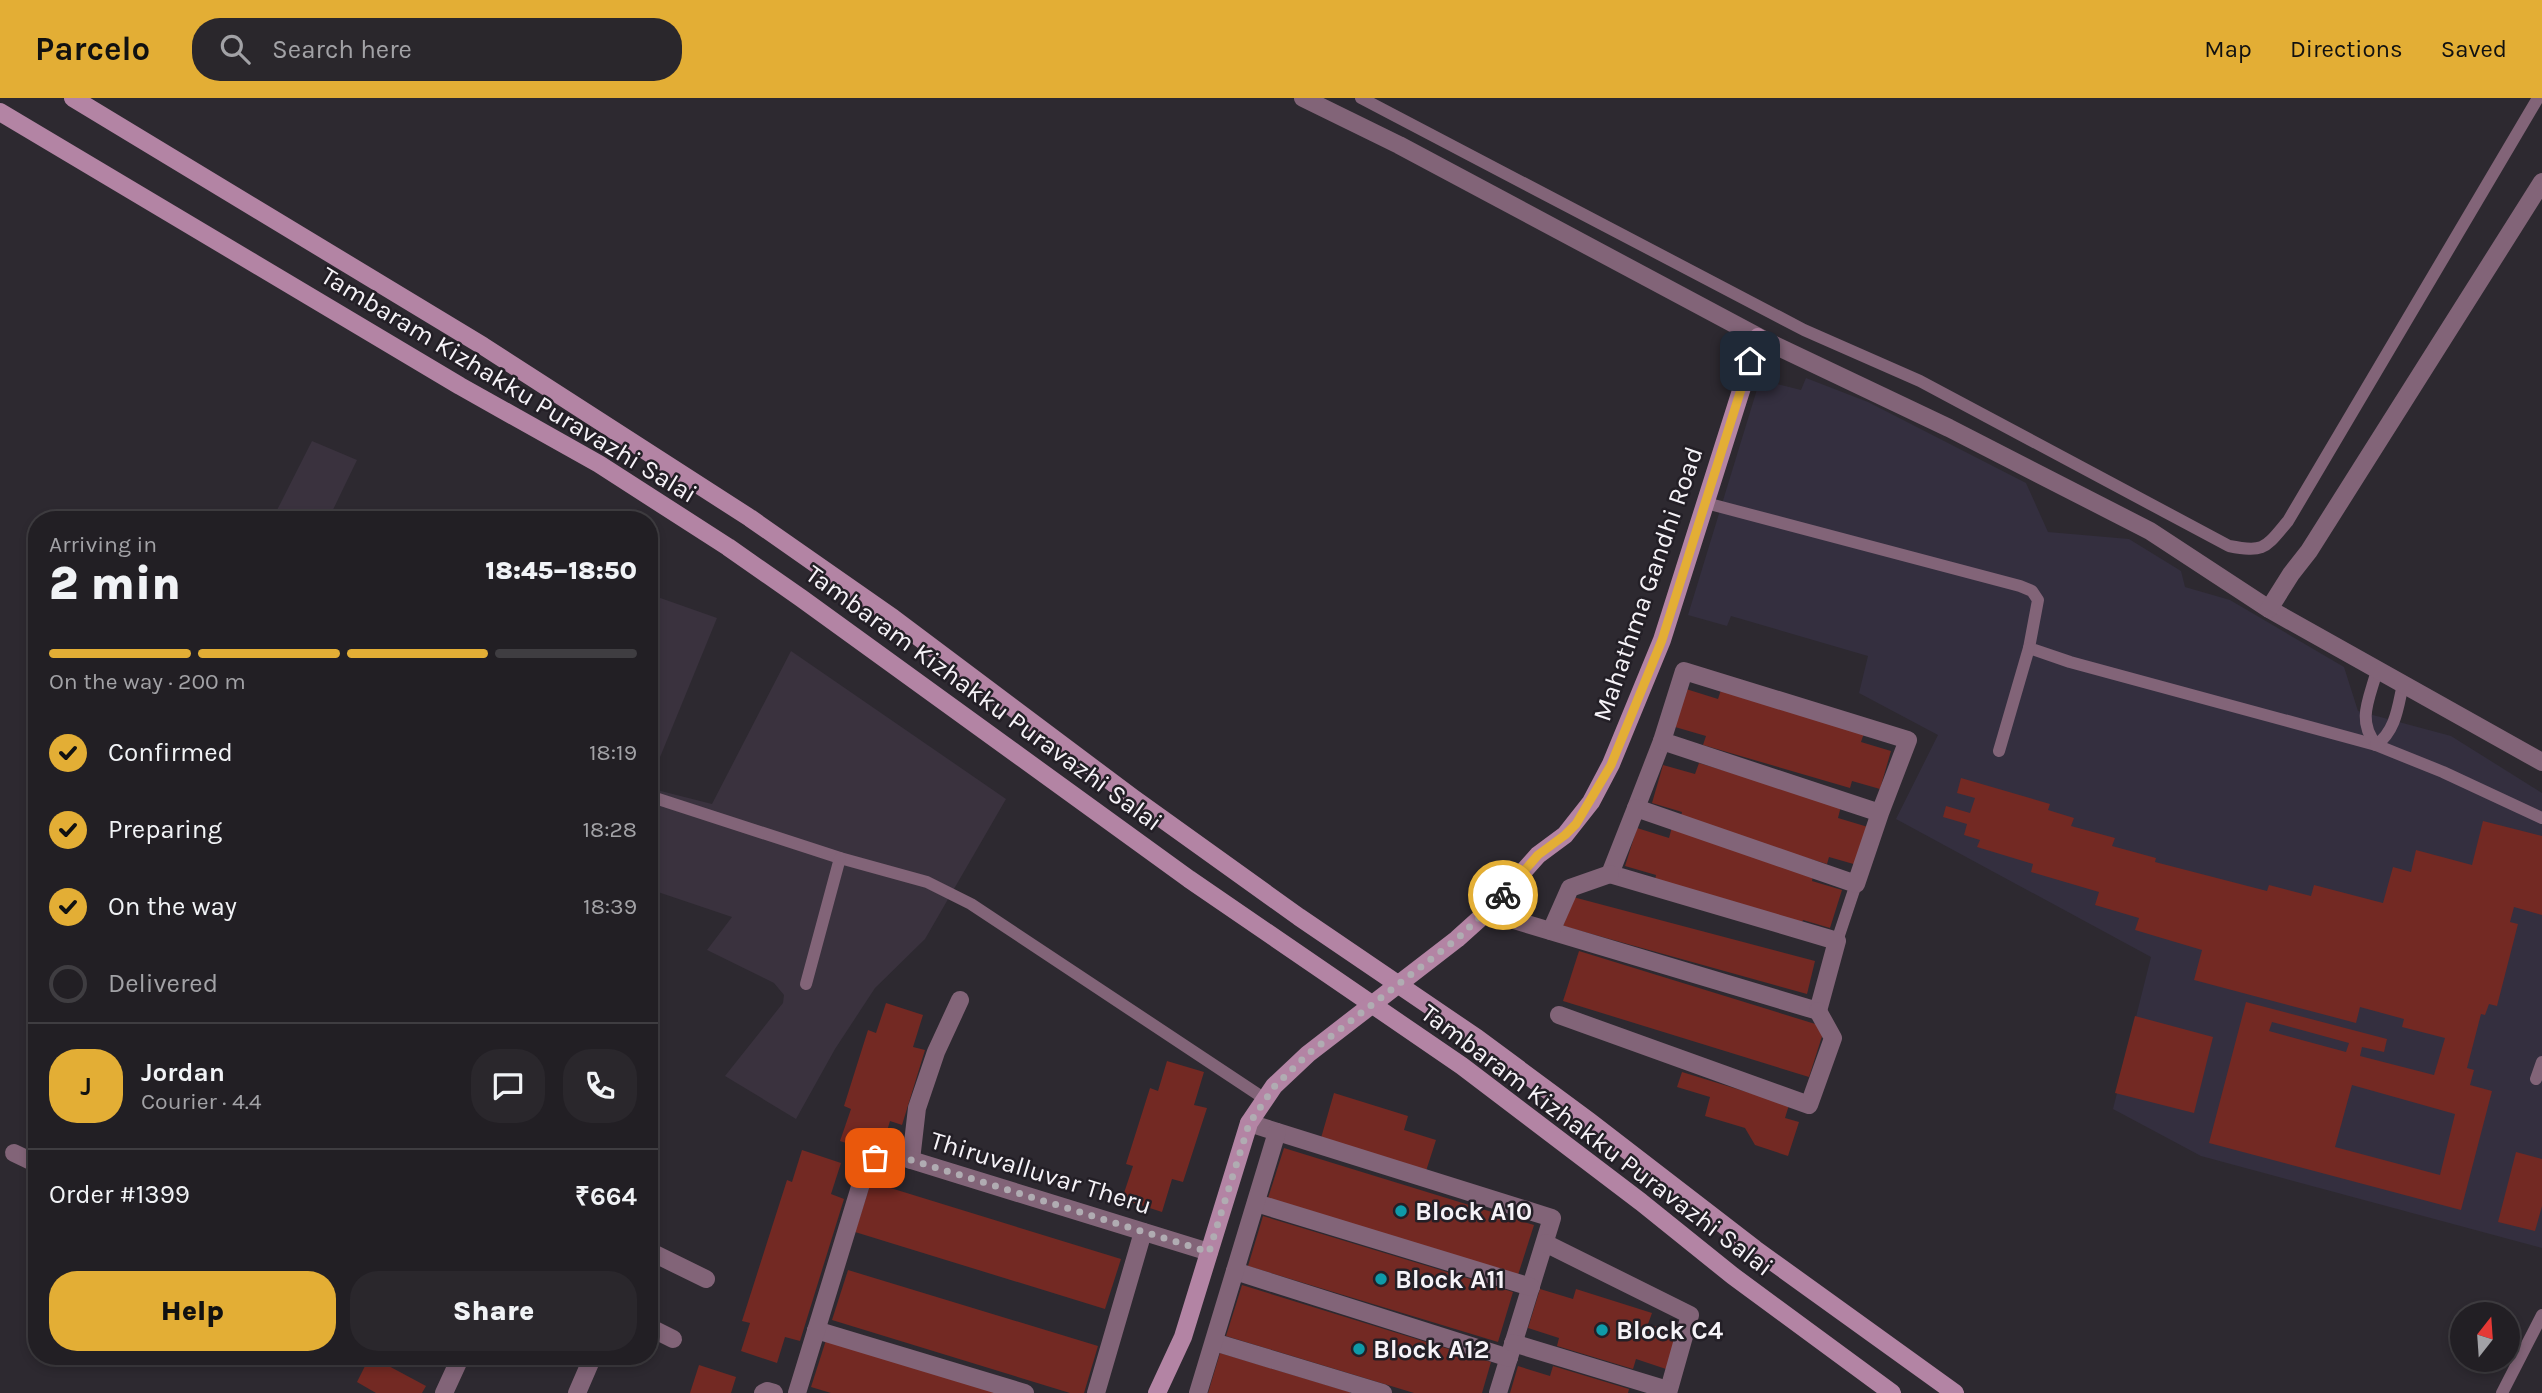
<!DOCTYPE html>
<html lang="en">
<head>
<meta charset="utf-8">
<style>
	:root { --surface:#221f24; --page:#2a272c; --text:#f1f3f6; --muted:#a2a2a6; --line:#3f3d41; --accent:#e3ae35 }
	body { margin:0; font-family:Karla,sans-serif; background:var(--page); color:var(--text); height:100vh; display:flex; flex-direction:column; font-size:26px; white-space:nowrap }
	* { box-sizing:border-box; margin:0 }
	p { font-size:23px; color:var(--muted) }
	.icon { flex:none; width:38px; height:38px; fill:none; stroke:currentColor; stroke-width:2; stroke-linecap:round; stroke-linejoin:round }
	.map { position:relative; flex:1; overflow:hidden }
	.details { position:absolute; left:28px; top:413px; width:630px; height:854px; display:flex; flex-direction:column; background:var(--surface); border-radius:28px; box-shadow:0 4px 10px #0003,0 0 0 2px var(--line) }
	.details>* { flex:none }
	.needle { width:46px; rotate:17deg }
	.controls { position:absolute; left:2450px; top:1204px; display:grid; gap:14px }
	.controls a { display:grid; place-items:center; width:70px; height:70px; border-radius:50%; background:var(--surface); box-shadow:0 4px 10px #0003,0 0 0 2px var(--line); font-size:35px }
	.pin { position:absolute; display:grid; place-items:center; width:60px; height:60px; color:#fff; margin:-30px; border-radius:14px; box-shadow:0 4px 10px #0006 }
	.courier { position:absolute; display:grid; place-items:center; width:70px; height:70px; margin:-35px; border:5px solid #e3ae35; border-radius:50%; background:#fff; color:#222; box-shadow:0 2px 9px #0007 }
	.headline em { font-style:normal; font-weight:800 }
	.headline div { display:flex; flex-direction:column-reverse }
	.headline { display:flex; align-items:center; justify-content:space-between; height:119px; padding:0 21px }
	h1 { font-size:46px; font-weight:800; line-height:52px }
	.bar { display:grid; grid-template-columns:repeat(4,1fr); gap:10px 7px; align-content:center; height:84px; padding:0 21px }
	.bar i { height:9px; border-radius:5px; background:var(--line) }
	.bar .active { background:var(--accent) }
	.bar p { grid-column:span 4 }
	.line { display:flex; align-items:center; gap:18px; padding:0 21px; border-top:2px solid var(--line) }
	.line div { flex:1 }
	.round { display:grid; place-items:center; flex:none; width:74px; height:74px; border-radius:28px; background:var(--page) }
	ol { padding:0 21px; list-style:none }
	li { display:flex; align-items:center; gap:21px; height:77px }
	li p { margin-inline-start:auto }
	li .icon { padding:7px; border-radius:50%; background:var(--accent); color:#111; stroke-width:4 }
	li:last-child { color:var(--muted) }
	li i { width:38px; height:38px; border:4px solid var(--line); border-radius:50% }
	.action { display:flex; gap:14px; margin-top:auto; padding:14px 21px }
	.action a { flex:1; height:80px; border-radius:28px; background:var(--accent); color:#111; font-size:28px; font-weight:800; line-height:80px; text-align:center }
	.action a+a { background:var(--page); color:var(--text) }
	header { display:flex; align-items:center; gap:42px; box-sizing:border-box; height:98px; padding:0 35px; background:var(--accent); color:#111 }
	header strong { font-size:33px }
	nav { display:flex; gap:38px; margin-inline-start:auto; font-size:24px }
	.search { width:490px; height:63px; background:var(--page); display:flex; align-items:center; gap:18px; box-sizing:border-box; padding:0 24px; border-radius:28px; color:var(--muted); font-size:26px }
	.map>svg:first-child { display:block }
</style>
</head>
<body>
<header>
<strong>Parcelo</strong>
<div class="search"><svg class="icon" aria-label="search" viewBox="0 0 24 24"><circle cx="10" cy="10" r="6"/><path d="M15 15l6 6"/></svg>Search here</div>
<nav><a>Map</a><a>Directions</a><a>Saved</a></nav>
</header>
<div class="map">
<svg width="2542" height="1295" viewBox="0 0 2542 1295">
	<rect width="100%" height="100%" fill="#2d2930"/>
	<g fill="#3a323e">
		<polygon points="312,343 357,362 328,422 272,422"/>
		<polygon points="649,496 717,520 649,686"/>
		<polygon points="791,553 1006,701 925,841 875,890 835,951 796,1021 725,978 783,905 784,897 774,885 707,852 732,819 649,791 649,690 712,706"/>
	</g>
	<polygon fill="#342f3f" points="1762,275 1777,286 1801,292 1806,280 1868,304 2026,385 2048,434 2129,441 2181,473 2185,489 2230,502 2344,569 2358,613 2451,638 2542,695 2542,1150 2201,1058 2113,1011 2151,859 1896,721 1938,637 1859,595 1868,558 1731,518 1727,528 1688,517"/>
	<g fill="#732923" fill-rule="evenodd">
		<polygon points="1722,589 1865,632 1861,644 1891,653 1880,691 1852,683 1850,690 1703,647 1706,638 1675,629 1686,591 1718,601"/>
		<polygon points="1699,665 1841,708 1838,720 1868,729 1857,767 1829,759 1827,766 1680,722 1682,714 1652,705 1663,667 1695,676"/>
		<path d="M 1961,680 L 2050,706 L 2048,712 L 2074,720 L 2071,728 L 2115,740 L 2112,748 L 2156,760 L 2155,764 L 2267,793 L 2269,787 L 2311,798 L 2314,787 L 2383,805 L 2393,769 L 2411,774 L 2416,752 L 2472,767 L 2483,723 L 2542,738 L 2542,817 L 2514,809 L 2510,824 L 2518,826 L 2497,908 L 2489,906 L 2485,917 L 2481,916 L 2467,970 L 2474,972 L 2470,987 L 2492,993 L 2461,1112 L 2209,1045 L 2246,904 L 2387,941 L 2384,954 L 2362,949 L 2360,958 L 2434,977 L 2445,940 L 2402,929 L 2404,921 L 2360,909 L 2356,925 L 2194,882 L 2202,852 L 2135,832 L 2139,820 L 2095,807 L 2099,794 L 2031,774 L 2033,766 L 1977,749 L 1980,742 L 1964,737 L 1967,726 L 1943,719 L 1946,708 L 1970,715 L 1975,700 L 1957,695 ZM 2272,924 L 2349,945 L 2346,954 L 2269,933 ZM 2352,987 L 2455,1016 L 2440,1077 L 2335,1049 Z"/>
		<polygon points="1672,729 1813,778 1812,783 1842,792 1830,830 1803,822 1800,829 1654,786 1656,777 1625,768 1637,730 1669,740"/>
		<polygon points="1573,799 1815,863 1807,896 1563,828"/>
		<polygon points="1579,853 1825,929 1809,979 1563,903"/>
		<polygon points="886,905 923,917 913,949 925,952 902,1027 890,1023 880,1056 840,1043 851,1011 844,1008 868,932 876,935"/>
		<polygon points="2135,918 2213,939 2194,1015 2115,995"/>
		<polygon points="1167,963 1204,974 1194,1007 1207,1010 1183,1084 1172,1081 1162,1114 1122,1101 1133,1068 1126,1066 1150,990 1158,993"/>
		<polygon points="1682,974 1789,1007 1785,1020 1799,1024 1788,1058 1755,1047 1745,1030 1705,1018 1710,999 1677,989"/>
		<polygon points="1334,995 1408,1018 1404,1032 1436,1042 1426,1073 1321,1040"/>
		<polygon points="1284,1050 1534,1127 1518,1177 1268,1100"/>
		<polygon points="802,1052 841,1065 831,1096 844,1101 800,1243 785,1239 777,1265 741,1253 750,1225 742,1223 787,1082 792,1084"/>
		<polygon points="2516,1054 2542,1061 2542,1108 2535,1133 2498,1124"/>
		<polygon points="871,1084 1121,1161 1105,1211 855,1134"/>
		<polygon points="1263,1118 1513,1194 1498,1244 1248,1168"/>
		<polygon points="848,1172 1098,1248 1084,1295 1070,1295 832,1222"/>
		<polygon points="1242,1187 1491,1264 1482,1295 1414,1295 1226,1238"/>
		<polygon points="1540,1191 1573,1201 1576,1191 1652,1215 1648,1226 1677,1235 1666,1271 1636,1261 1633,1271 1557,1248 1559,1240 1528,1230"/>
		<polygon points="827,1239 1009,1295 831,1295 811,1289"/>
		<polygon points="1220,1255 1350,1294 1350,1295 1208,1295"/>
		<polygon points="370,1258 426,1288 422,1295 376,1295 357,1284"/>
		<polygon points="699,1267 736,1279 731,1295 690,1295"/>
		<polygon points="1518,1268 1550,1278 1553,1268 1629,1291 1628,1295 1510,1295"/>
	</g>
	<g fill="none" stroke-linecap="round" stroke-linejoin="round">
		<g stroke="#826478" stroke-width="12">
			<path d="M 1361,0 L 1804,232 L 1920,283 L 2229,448 C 2265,455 2265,450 2288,423 L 2538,0"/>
			<polyline points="1706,405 2020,488 2032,493 2038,502 2029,550 2070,564 2376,647 2443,674 2542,720"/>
			<path d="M 2376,646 C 2356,622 2370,600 2377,572"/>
			<path d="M 2376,647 C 2396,633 2398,608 2403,586"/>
			<polyline points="1999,653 2029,550"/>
			<polyline points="649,698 840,760 927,784 971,806 1265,1001"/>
			<polyline points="1837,843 1856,786"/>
			<polyline points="806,886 840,760"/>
			<polyline points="2536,981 2542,964"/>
			<polyline points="2502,1295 2542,1217"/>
		</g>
		<g stroke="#826478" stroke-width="18">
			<polyline points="1303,0 1399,47 1766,243 1949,330 2150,433 2269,511 2542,664"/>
			<polyline points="2269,511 2291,476 2309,453 2542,84"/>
			<polyline points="1636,710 1662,643"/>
			<polyline points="1487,814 1818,913 1837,843 1610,776 1636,710 1856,786 1880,715 1662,643 1684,573 1908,642 1880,715"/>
			<polyline points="1551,833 1570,790 1610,776"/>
			<polyline points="1559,917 1809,1007 1833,940 1818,913"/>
			<polyline points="1249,1025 1552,1120 1498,1295"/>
			<polyline points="14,1055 37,1066"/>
			<polyline points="911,1062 917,1010 936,954 960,902"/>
			<polyline points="1256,1105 1531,1189"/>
			<polyline points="1545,1145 1690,1217 1668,1295"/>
			<polyline points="649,1153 706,1181"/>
			<polyline points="1235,1173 1509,1260"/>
			<polyline points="649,1229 673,1241"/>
			<polyline points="816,1232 1025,1295"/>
			<polyline points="1214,1244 1383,1295"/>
			<polyline points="1513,1245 1668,1292"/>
			<polyline points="444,1295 461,1258"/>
			<polyline points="577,1295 593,1258"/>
			<polyline points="763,1295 767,1293 774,1295"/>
			<path d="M 797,1295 L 864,1076 C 872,1061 879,1056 895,1057 L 1209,1154"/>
			<polyline points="1096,1295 1143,1134"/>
			<polyline points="1198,1295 1277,1034"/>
		</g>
		<g stroke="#b384a4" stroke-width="18">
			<polyline points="73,0 483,248 750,420 893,520 1133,700 1299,819 1477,940 1589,1023 1755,1151 1955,1295"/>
			<polyline points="0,14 460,288 599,366 728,449 801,500 1189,781 1462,968 1641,1104 1733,1178 1892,1295"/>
			<polyline points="1157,1295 1183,1239 1249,1025 1274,988 1308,956 1457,841 1487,814 1538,757 1565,737 1591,704 1611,666 1662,542 1758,239"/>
		</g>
	</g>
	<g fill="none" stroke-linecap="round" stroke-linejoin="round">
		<polyline stroke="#b0acb2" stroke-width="7" stroke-dasharray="0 12.6" points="875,1060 884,1056 895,1057 1209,1154 1249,1026 1274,989 1308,956 1457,841 1503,797"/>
		<polyline stroke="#e3ae35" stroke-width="9" points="1503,797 1538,757 1565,737 1576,726 1611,667 1662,542 1750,263"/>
	</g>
	<g fill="#0f9aa8" stroke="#231f26" stroke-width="2.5">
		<circle cx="1401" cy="1113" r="7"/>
		<circle cx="1381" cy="1181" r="7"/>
		<circle cx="1602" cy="1232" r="7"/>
		<circle cx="1359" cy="1251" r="7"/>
	</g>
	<g text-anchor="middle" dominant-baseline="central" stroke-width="5" stroke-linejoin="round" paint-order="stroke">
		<g font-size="26" fill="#f6f3f8" stroke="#231f26">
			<text transform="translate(509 287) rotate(31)">Tambaram Kizhakku Puravazhi Salai</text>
			<text transform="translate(1648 486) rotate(-71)">Mahathma Gandhi Road</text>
			<text transform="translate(984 600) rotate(36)">Tambaram Kizhakku Puravazhi Salai</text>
			<text transform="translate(1597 1042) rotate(37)">Tambaram Kizhakku Puravazhi Salai</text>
			<text transform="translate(1041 1075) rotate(17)">Thiruvalluvar Theru</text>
		</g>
		<g font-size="26" font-weight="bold" fill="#f6f3f8" stroke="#231f26" text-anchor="start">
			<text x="1415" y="1113">Block A10</text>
			<text x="1395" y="1181">Block A11</text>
			<text x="1616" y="1232">Block C4</text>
			<text x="1373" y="1251">Block A12</text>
		</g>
	</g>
</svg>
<div class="controls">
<a><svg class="needle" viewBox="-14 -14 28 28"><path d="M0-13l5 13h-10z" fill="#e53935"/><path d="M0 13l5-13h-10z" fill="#a2a2a6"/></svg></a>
</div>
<div class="pin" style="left:875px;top:1060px;background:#ea580c"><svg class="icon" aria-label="bag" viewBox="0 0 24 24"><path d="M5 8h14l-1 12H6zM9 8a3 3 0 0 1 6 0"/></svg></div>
<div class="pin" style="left:1750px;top:263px;background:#1f2937"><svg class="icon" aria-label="home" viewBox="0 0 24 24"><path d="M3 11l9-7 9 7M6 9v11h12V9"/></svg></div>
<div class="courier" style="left:1503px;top:797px"><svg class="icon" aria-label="bike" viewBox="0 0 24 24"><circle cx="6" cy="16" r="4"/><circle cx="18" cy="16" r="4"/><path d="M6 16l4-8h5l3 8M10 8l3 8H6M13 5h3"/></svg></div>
<section class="details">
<div class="headline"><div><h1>2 min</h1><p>Arriving in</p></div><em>18:45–18:50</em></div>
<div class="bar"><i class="active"></i><i class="active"></i><i class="active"></i><i></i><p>On the way · 200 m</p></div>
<ol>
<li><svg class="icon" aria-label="check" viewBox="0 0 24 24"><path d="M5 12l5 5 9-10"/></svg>Confirmed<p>18:19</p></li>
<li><svg class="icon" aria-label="check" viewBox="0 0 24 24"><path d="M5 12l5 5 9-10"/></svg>Preparing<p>18:28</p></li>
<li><svg class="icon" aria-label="check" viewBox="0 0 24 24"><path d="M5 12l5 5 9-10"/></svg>On the way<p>18:39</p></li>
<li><i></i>Delivered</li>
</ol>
<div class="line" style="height:126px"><b class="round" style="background:var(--accent);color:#111">J</b><div><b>Jordan</b><p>Courier · 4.4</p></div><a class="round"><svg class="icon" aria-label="chat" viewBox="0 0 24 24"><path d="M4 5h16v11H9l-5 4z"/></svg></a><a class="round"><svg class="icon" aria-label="phone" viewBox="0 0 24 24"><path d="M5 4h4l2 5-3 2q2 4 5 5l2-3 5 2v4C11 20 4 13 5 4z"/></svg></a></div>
<div class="line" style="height:91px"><div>Order #1399</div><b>₹664</b></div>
<div class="action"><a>Help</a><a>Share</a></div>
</section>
</div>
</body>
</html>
